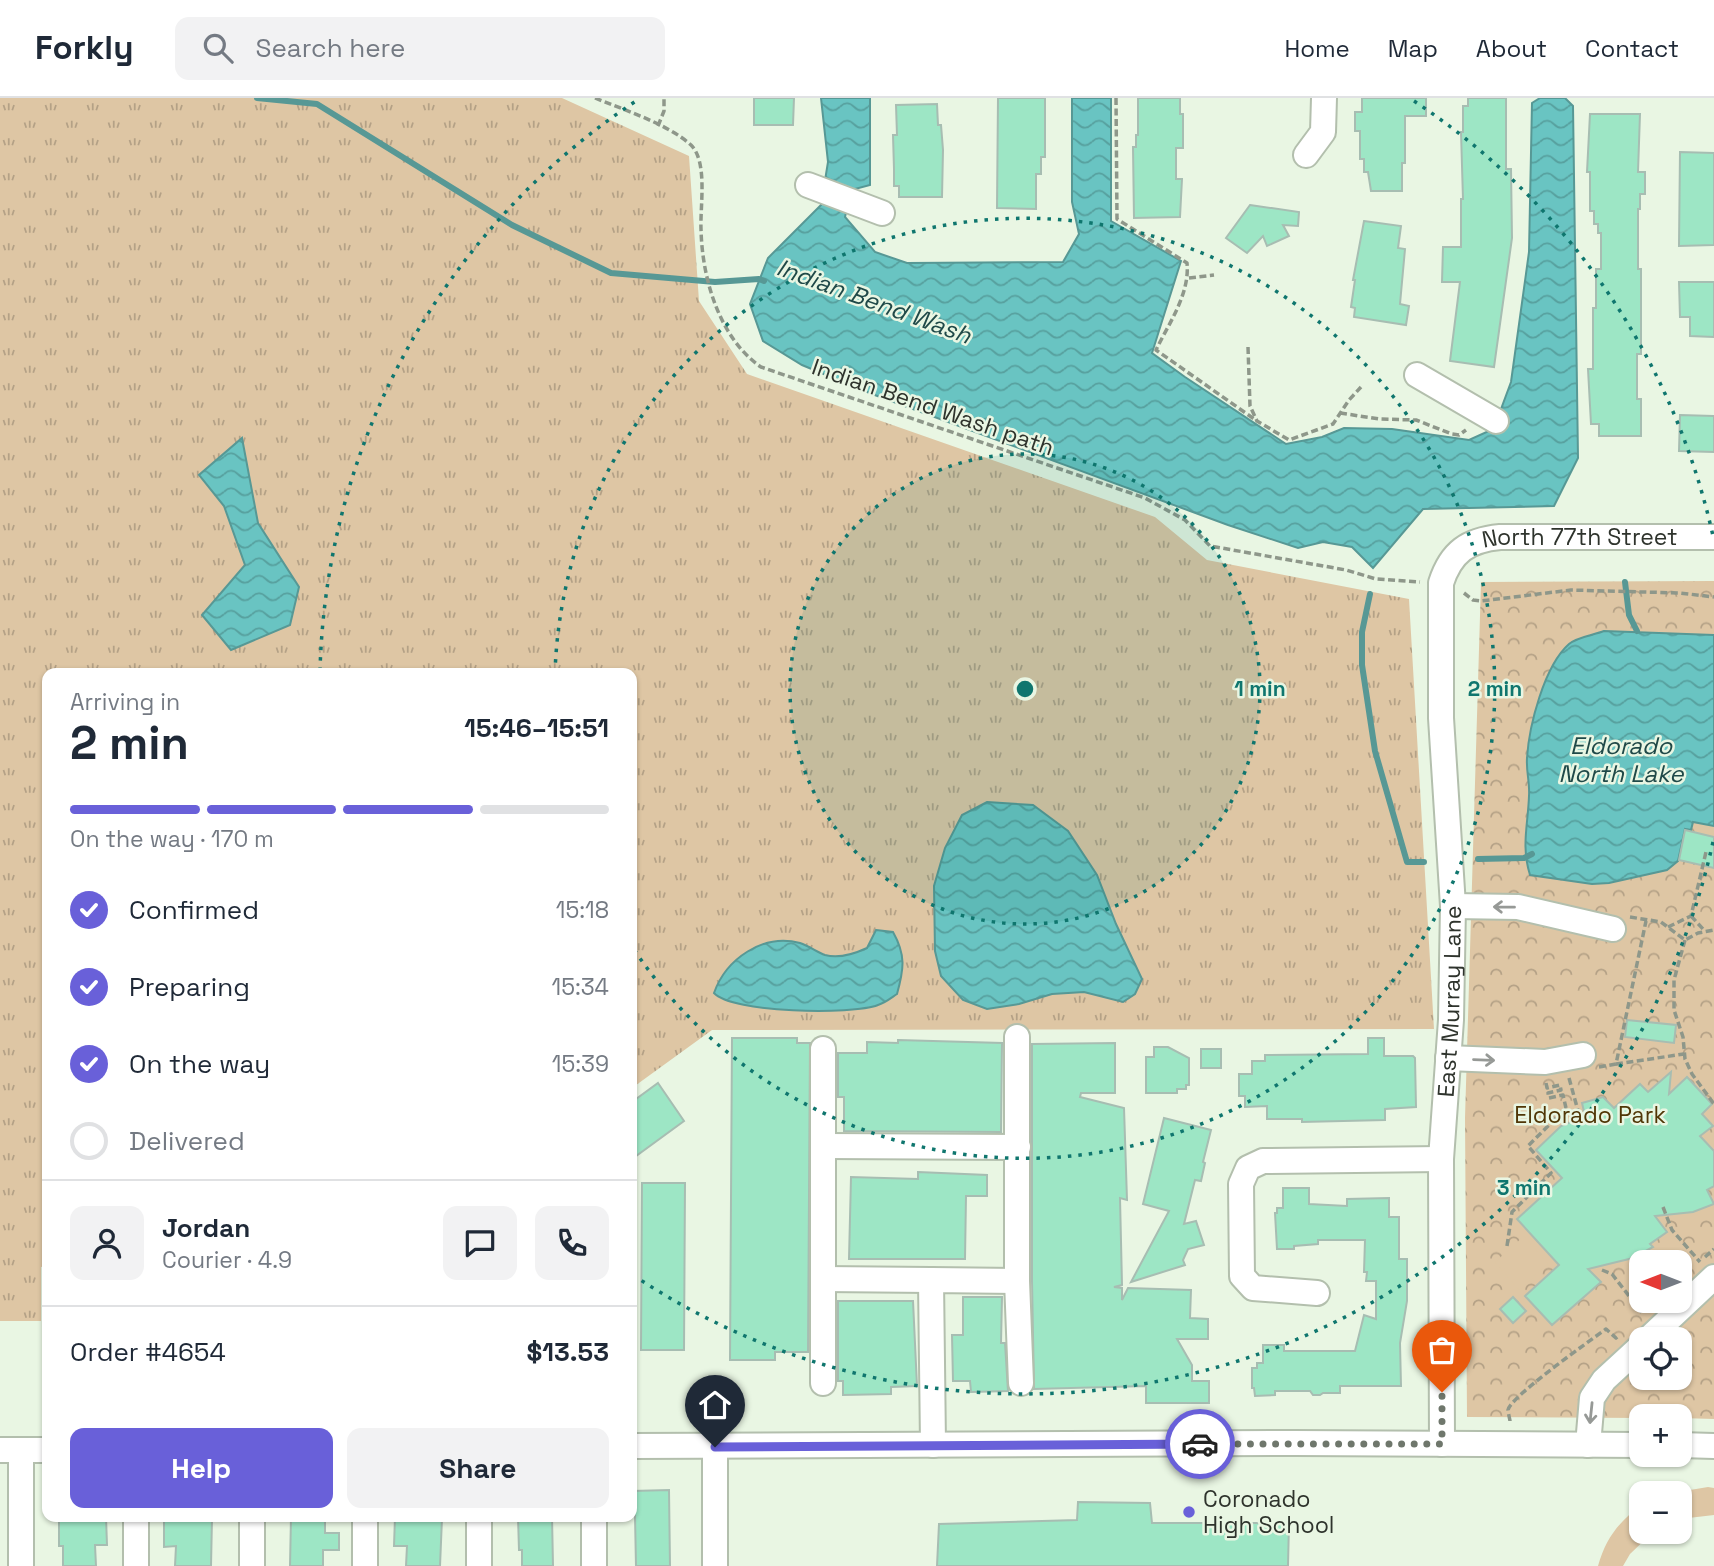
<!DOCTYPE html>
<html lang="en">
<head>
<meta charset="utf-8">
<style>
	:root { --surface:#fff; --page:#f2f2f3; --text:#1f2937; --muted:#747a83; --line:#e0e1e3; --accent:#6960d9 }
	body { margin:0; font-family:"Space Grotesk",sans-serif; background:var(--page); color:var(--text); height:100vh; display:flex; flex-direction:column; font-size:26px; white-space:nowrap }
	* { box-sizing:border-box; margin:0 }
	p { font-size:23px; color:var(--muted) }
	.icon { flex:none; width:38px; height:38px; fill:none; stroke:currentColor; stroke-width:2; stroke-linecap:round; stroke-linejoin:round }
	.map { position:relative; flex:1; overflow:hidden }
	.sheet { position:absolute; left:42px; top:570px; width:595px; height:854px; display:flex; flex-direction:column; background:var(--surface); border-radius:14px; box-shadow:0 2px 5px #0004 }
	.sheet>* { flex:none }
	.needle { width:46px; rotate:270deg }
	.fabs { position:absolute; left:1629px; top:1152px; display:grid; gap:14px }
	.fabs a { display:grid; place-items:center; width:63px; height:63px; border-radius:14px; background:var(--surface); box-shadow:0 2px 5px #0004; font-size:35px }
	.pin { position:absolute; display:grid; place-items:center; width:60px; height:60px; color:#fff; margin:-72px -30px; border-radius:50% 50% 50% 0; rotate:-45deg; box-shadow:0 0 7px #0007 }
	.pin .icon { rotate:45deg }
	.courier { position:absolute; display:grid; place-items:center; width:70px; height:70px; margin:-35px; border:5px solid #6960d9; border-radius:50%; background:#fff; color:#222; box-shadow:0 2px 9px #0007 }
	.summary em { font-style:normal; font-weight:600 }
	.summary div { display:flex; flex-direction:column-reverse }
	.summary { display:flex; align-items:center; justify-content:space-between; height:119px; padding:0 28px }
	h1 { font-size:46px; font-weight:600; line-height:52px }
	.bar { display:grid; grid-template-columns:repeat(4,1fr); gap:10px 7px; align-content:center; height:84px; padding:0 28px }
	.bar i { height:9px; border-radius:5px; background:var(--line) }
	.bar .active { background:var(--accent) }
	.bar p { grid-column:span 4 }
	.line { display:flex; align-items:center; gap:18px; padding:0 28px; border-top:2px solid var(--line) }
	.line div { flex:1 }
	.round { display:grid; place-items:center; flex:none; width:74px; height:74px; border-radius:14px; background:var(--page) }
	ol { padding:0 28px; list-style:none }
	li { display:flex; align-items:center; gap:21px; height:77px }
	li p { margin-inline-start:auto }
	li .icon { padding:7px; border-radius:50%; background:var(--accent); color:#fff; stroke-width:4 }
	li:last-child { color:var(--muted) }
	li i { width:38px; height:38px; border:4px solid var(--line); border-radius:50% }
	.button { display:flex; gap:14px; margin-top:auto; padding:14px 28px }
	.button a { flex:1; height:80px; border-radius:14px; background:var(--accent); color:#fff; font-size:28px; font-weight:600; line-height:80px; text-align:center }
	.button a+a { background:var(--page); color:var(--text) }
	header { display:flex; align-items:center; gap:42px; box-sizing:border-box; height:98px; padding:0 35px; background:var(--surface); border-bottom:2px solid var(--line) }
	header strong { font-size:33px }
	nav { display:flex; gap:38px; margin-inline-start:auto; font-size:24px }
	.search { width:490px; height:63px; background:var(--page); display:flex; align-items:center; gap:18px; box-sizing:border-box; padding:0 24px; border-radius:14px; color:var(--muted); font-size:26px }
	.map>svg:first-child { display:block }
</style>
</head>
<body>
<header>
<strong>Forkly</strong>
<div class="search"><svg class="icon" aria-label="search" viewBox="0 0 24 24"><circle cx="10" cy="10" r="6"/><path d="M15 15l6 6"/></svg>Search here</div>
<nav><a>Home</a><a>Map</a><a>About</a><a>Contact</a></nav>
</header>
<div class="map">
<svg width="1714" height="1468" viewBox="0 0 1714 1468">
	<defs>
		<pattern id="grass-tufts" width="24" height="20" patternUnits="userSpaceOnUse" patternTransform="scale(1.75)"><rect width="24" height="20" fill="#dec6a4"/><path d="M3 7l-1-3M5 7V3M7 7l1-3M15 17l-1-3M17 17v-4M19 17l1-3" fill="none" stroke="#b4a186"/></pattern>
		<pattern id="park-crowns" width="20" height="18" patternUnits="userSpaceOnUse" patternTransform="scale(1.75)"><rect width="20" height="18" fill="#dec6a4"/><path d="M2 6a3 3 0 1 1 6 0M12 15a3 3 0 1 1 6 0" fill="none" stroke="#b4a186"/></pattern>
		<pattern id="water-waves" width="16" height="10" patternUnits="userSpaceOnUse" patternTransform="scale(1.75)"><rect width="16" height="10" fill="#69c4c2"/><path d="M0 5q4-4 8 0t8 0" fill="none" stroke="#57a09e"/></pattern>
	</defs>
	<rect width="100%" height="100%" fill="#e9f6e3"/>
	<polygon fill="url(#grass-tufts)" points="0,0 562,0 689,58 699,203 747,276 1155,419 1207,462 1409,501 1434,931 712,932 632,990 632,576 47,576 47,1168 41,1169 41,1223 0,1223"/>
	<path fill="url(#park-crowns)" fill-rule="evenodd" d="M 1714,483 L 1714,1321 L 1680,1320 L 1680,1318 L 1642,1318 L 1641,1320 L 1467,1319 L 1465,1020 L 1481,484 ZM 1642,1164 L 1680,1164 L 1680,1202 L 1642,1202 ZM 1642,1241 L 1680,1241 L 1680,1279 L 1642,1279 Z"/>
	<g fill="#dec6a4">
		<polygon points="1524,1138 1548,1166 1519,1192 1495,1164"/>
		<polygon points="1708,1389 1714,1390 1714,1417 1680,1421 1680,1395 1672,1395"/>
		<path d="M 1641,1407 L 1642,1433 L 1654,1433 L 1630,1456 L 1623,1468 L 1598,1468 C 1606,1440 1618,1425 1641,1407 Z"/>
	</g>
	<g fill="url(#water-waves)" stroke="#579895" stroke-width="2">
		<polygon points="821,0 870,0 870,87 851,92 845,119 875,154 907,165 1063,164 1079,136 1072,104 1072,0 1111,0 1111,123 1181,163 1152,255 1185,279 1286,346 1322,339 1344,330 1392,331 1469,342 1489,333 1501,311 1511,284 1529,154 1532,5 1540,0 1565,0 1573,8 1578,360 1554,408 1423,411 1373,470 1352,449 1323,444 1298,450 1228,427 872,296 802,267 763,243 750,206 768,160 821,107 828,64"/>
		<polygon points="242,340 258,425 299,489 290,527 231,552 202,517 245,467 224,408 199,377"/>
		<path d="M 1604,533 L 1714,537 L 1714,728 L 1693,724 L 1691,732 L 1685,731 L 1678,763 L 1667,772 L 1609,785 L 1592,786 L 1530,777 C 1521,748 1528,727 1529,698 C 1530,685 1526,673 1527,660 C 1529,628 1544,568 1569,546 C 1577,539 1594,537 1604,533 Z"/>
		<polygon points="987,704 1033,707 1068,733 1097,777 1116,826 1142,881 1135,896 1123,904 1084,894 1052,896 1019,906 987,911 963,902 941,878 935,853 934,788 945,750 962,717"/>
		<path d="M 876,832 L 893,834 C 906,857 904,871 897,896 C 891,900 885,905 878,907 C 852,917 732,915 714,895 C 726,861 763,835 800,845 C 809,848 817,854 825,857 C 839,861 854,856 867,850 Z"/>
	</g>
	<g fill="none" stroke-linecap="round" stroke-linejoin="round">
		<g stroke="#579895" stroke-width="6">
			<polyline points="257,0 317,6 512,127 611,175 715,184 759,181 764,183"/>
			<polyline points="1625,484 1629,517 1637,533"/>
			<polyline points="1370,496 1362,534 1362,567 1375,653 1407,764 1424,764"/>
			<polyline points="1478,761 1524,760 1532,756"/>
		</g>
	</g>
	<g fill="#9de6c5" stroke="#a7bdb2" stroke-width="2">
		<polygon points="754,0 794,0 793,27 754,27"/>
		<polygon points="998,0 1045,0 1045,59 1041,59 1041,76 1036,76 1036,111 997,110"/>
		<polygon points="1138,0 1180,0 1180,16 1183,16 1183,50 1176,50 1176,81 1182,81 1180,119 1134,120 1133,49 1136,49 1136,37 1138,37"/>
		<polygon points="1362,0 1426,0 1426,18 1405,18 1405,65 1402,65 1402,93 1371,93 1368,74 1364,74 1364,61 1360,61 1360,33 1355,33 1355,14 1362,14"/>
		<polygon points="1468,0 1506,0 1506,71 1511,71 1512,140 1494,269 1450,263 1460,184 1442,184 1443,149 1461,149 1461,101 1463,101 1461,34 1463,34 1463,8 1468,8"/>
		<polygon points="937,6 938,27 941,27 943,52 942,99 899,99 899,88 894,88 894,71 893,37 897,37 896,7"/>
		<polygon points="1590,16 1640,16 1638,74 1645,74 1645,96 1640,96 1640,111 1638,111 1638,171 1641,171 1641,256 1637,256 1637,301 1641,301 1641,338 1599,338 1599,326 1591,326 1588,271 1593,271 1593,210 1596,210 1596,171 1601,171 1601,135 1598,135 1598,126 1594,126 1594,113 1590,113 1590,74 1587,74"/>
		<polygon points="1680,54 1714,55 1714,147 1679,148"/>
		<polygon points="1250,107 1299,114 1298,128 1283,127 1289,138 1267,148 1263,138 1247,155 1226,140"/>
		<polygon points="1364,123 1401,128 1398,150 1405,151 1400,206 1409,208 1406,227 1354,219 1355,210 1351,209 1355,182 1353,182"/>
		<polygon points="1679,184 1714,184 1714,239 1690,238 1690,219 1680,219"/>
		<polygon points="1680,317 1714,318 1714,354 1679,353"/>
		<polygon points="1685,732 1714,739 1714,770 1679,762"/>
		<polygon points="1627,922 1676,927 1674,945 1625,939"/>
		<polygon points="732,940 797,940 797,945 810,945 808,1254 775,1254 775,1262 730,1262"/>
		<polygon points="1368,940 1384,940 1384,958 1413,958 1415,960 1416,1009 1385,1011 1385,1022 1302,1024 1302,1021 1267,1021 1267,1008 1245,1009 1245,998 1239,998 1239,976 1252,976 1252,963 1265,963 1265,957 1368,956"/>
		<polygon points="898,942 1002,945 1001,1034 844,1033 844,999 838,999 838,955 867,955 867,944 898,945"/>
		<polygon points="1115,945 1115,995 1081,995 1080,999 1124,1010 1127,1102 1120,1100 1122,1187 1114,1189 1122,1190 1122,1202 1128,1190 1191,1192 1190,1220 1208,1221 1208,1241 1177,1241 1192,1267 1192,1283 1209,1283 1209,1305 1146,1305 1146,1288 1034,1291 1032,1183 1032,946"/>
		<polygon points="1154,949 1168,949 1189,960 1189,987 1186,987 1186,991 1177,991 1177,995 1146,995 1146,959 1154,959"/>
		<rect x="1201" y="951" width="20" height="19"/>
		<polygon points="1671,974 1669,996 1687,979 1712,1006 1702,1016 1713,1028 1700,1038 1714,1053 1714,1088 1707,1092 1714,1106 1693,1114 1655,1118 1667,1134 1650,1146 1653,1149 1633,1160 1588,1171 1601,1184 1552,1227 1525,1198 1559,1167 1517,1121 1562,1080 1536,1052 1561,1028 1585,1018 1582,1005 1603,999 1614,1010 1640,986 1648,994"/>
		<polygon points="658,985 684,1023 632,1061 632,1004"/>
		<polygon points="1164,1020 1211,1032 1203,1064 1205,1065 1201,1083 1195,1082 1184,1126 1196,1123 1204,1147 1188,1151 1183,1162 1185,1167 1131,1184 1169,1113 1143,1106"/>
		<polygon points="918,1074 987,1077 987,1098 966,1098 965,1161 849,1161 851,1079 918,1081"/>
		<polygon points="642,1085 685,1085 684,1252 641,1252"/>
		<polygon points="1283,1090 1309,1090 1309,1106 1347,1108 1347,1101 1389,1100 1389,1119 1399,1119 1399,1161 1407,1161 1407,1203 1400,1245 1401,1288 1340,1288 1340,1295 1323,1295 1320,1297 1313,1297 1310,1293 1275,1293 1275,1297 1255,1298 1254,1290 1252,1290 1252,1270 1257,1270 1257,1265 1263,1265 1263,1247 1284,1247 1284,1253 1355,1253 1364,1217 1376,1221 1376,1183 1366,1183 1367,1174 1364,1174 1365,1142 1318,1142 1318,1146 1294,1148 1294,1151 1277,1151 1275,1115 1277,1115 1277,1110 1283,1110"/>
		<polygon points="963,1199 1002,1199 1001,1245 1005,1245 1008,1293 971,1294 970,1283 953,1283 952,1237 963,1237"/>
		<polygon points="1513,1199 1526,1213 1513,1225 1500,1211"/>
		<polygon points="838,1203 913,1203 917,1288 891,1289 891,1296 843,1297 843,1283 838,1283"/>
		<polygon points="669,1392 670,1468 636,1468 635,1418 632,1418 632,1393"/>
		<polygon points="1078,1404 1150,1405 1152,1425 1289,1425 1288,1468 937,1468 939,1426 1077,1422"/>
		<polygon points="59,1419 106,1419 107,1447 95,1447 96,1468 63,1468 63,1448 59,1448"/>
		<polygon points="164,1419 212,1420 211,1468 175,1468 176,1448 164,1449"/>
		<polygon points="291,1419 325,1419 325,1435 339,1435 339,1452 323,1452 323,1468 290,1468"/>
		<polygon points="395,1419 442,1420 440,1468 406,1468 407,1448 394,1448"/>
		<polygon points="518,1419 552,1419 553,1468 522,1468 522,1452 519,1452"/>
	</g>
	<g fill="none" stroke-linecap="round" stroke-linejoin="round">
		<g stroke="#b3bfad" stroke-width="28">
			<g id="minor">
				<polyline points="1306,57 1323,34 1324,0"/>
				<polyline points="808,87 882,115"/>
				<polyline points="1417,277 1496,323"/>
				<polyline points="1453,808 1518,809 1613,831"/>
				<polyline points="1448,960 1545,964 1583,957"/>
				<polyline points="825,1048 1018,1049"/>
				<polyline points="823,1181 931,1182"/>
				<polyline points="1017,1183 1021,1285"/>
				<polyline points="1317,1195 1253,1190 1242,1178 1241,1086 1248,1070 1263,1063 1441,1061"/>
				<polyline points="1648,1241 1714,1179"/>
				<polyline points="823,1285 823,951"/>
				<path id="s1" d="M 1442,1346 L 1441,1061 L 1451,922 L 1453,808 L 1441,620 L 1441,485 C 1451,454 1468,442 1500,439 L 1714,439"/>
				<polyline points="933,1347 931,1182 1017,1183 1017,939"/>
				<polyline points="1588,1347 1592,1300 1604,1282 1642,1247"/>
				<polyline points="1680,1347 1714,1348"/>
				<polyline points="632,1348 1296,1345 1642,1347"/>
				<polyline points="0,1352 47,1352"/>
				<polyline points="21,1352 21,1468"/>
				<polyline points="252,1419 252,1468"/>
				<polyline points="365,1419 365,1468"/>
				<polyline points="479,1419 479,1468"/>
				<polyline points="594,1419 594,1468"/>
				<polyline points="136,1468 136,1419"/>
				<polyline points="715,1468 715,1349"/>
			</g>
		</g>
		<g stroke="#8e978a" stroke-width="3.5" stroke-dasharray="7 3.5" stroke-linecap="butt">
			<path d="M 595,0 C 624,12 668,26 691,47 C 708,64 700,108 701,131 C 702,180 719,240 761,269 L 1145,400 L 1185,422 L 1210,448 L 1346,472 L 1376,481 L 1420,484"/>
			<path d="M 1116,0 L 1117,121 L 1187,165 C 1190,196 1169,225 1156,252 L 1257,323"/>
			<polyline points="658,28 664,13 664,0"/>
			<polyline points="1189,180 1214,177"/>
			<polyline points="1248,249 1250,308 1257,323 1289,342 1333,326 1349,302 1361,289"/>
			<polyline points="1340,315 1379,321 1416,322 1452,336 1459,337 1466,332"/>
			<polyline points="1464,495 1473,502 1481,503 1571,492 1680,495 1714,499"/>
			<polyline points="1691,818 1704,832"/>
			<polyline points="1630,819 1661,824 1685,842 1698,835 1714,832"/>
			<polyline points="1668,829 1691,818 1706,754"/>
			<polyline points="1685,842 1674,882 1674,912 1683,939 1685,961 1692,976 1714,1006"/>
			<polyline points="1616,966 1684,956"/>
			<polyline points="1599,969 1616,966 1646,823"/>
			<polyline points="1569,980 1580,1020"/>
			<polyline points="1546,985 1547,990 1560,987 1561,992 1548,995 1549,1000 1563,997 1566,1010 1581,1021"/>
			<polyline points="1663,1109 1672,1132 1700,1164"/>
			<polyline points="1507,1148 1512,1114 1551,1075 1528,1048 1566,1010"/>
			<polyline points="1705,1159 1714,1151"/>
			<polyline points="1602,1172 1612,1176 1643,1216"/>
			<path d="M 1510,1323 C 1510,1322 1508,1314 1508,1312 C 1510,1299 1591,1242 1606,1231 L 1616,1240 L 1618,1238"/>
		</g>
		<use href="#minor" stroke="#fff" stroke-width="24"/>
	</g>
	<defs><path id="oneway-shaft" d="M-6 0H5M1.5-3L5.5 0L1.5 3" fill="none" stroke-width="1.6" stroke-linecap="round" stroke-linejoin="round" transform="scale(1.75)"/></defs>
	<g stroke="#969996">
		<use href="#oneway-shaft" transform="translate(1504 809) rotate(-179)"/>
		<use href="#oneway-shaft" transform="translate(1484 962) rotate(2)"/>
		<use href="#oneway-shaft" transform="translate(1591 1315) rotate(96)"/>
	</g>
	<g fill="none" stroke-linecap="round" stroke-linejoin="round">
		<polyline stroke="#6f776c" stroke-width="7" stroke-dasharray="0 12.6" points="1200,1346 1442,1346 1442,1294"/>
		<polyline stroke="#6960d9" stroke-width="9" points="715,1349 1200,1346"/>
	</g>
	<circle cx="1025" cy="591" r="235" fill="#0f766e" fill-opacity=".12"/>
	<g fill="none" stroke="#0f766e" stroke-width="3.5" stroke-dasharray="3.5 7">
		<circle cx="1025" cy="591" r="235"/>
		<path d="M555 575A470 470 0 1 1 633 850"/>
		<path d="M1713 744A705 705 0 0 1 636 1179M320 573A705 705 0 0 1 636 3M1414 3A705 705 0 0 1 1713 438"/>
	</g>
	<circle fill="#6960d9" stroke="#e9f6e3" stroke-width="2.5" cx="1189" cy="1414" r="7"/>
	<g text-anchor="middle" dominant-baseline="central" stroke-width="5" stroke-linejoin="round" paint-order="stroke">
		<g font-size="23" fill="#2e332c" stroke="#e9f6e3">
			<text transform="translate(933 309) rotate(19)">Indian Bend Wash path</text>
			<text stroke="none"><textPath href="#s1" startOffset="1022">North 77th Street</textPath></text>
			<text stroke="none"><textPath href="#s1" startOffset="443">East Murray Lane</textPath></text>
		</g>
		<g font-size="23" fill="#503606" stroke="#e9f6e3">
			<text x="1590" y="1017">Eldorado Park</text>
		</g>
		<g font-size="23" fill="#2e332c" stroke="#e9f6e3" text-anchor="start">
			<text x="1203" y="1401">Coronado<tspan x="1203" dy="26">High School</tspan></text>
		</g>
		<g font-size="24" font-style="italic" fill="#1f4948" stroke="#e9f6e3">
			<text transform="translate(874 203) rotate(20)">Indian Bend Wash</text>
			<text x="1621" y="647">Eldorado<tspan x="1621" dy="28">North Lake</tspan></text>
		</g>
	</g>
	<circle cx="1025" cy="591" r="10" fill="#0f766e" stroke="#e9f6e3" stroke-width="3.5"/>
	<g font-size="21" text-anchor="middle" font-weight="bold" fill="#0f766e" stroke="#e9f6e3" stroke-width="5" stroke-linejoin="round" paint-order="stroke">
		<text x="1260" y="598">1 min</text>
		<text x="1495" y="598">2 min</text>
		<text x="1524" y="1097">3 min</text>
	</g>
</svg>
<div class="fabs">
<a><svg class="needle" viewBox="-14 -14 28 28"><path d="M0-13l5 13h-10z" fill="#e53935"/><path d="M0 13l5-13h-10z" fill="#747a83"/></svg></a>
<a><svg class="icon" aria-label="locate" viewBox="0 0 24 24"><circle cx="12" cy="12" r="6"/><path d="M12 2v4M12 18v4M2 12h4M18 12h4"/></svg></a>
<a>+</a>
<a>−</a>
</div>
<div class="pin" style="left:1442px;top:1294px;background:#ea580c"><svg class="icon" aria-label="bag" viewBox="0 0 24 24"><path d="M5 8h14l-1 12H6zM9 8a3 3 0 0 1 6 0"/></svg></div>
<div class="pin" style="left:715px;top:1349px;background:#1f2937"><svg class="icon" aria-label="home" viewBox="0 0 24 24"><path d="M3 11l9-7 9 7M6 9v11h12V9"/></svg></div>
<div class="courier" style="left:1200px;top:1346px"><svg class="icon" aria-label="car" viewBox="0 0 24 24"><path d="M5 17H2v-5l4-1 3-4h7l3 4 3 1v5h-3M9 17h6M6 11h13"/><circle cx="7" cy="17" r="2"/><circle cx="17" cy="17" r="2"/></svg></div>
<section class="sheet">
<div class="summary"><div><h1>2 min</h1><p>Arriving in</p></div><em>15:46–15:51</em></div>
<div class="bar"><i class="active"></i><i class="active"></i><i class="active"></i><i></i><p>On the way · 170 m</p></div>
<ol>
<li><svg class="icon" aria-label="check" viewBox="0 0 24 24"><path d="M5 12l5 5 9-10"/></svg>Confirmed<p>15:18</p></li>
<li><svg class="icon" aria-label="check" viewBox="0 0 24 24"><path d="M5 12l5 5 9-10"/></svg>Preparing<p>15:34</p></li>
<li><svg class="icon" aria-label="check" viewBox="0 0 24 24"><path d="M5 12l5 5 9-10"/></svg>On the way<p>15:39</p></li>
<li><i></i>Delivered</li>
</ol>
<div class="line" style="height:126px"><a class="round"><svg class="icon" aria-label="person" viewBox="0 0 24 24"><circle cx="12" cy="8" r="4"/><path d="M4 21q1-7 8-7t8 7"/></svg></a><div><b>Jordan</b><p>Courier · 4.9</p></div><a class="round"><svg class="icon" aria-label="chat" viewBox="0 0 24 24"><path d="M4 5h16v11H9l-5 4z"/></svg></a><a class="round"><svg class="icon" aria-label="phone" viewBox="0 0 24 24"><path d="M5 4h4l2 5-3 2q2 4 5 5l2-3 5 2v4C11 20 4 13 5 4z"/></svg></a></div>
<div class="line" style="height:91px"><div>Order #4654</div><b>$13.53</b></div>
<div class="button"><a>Help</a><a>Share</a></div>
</section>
</div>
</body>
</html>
